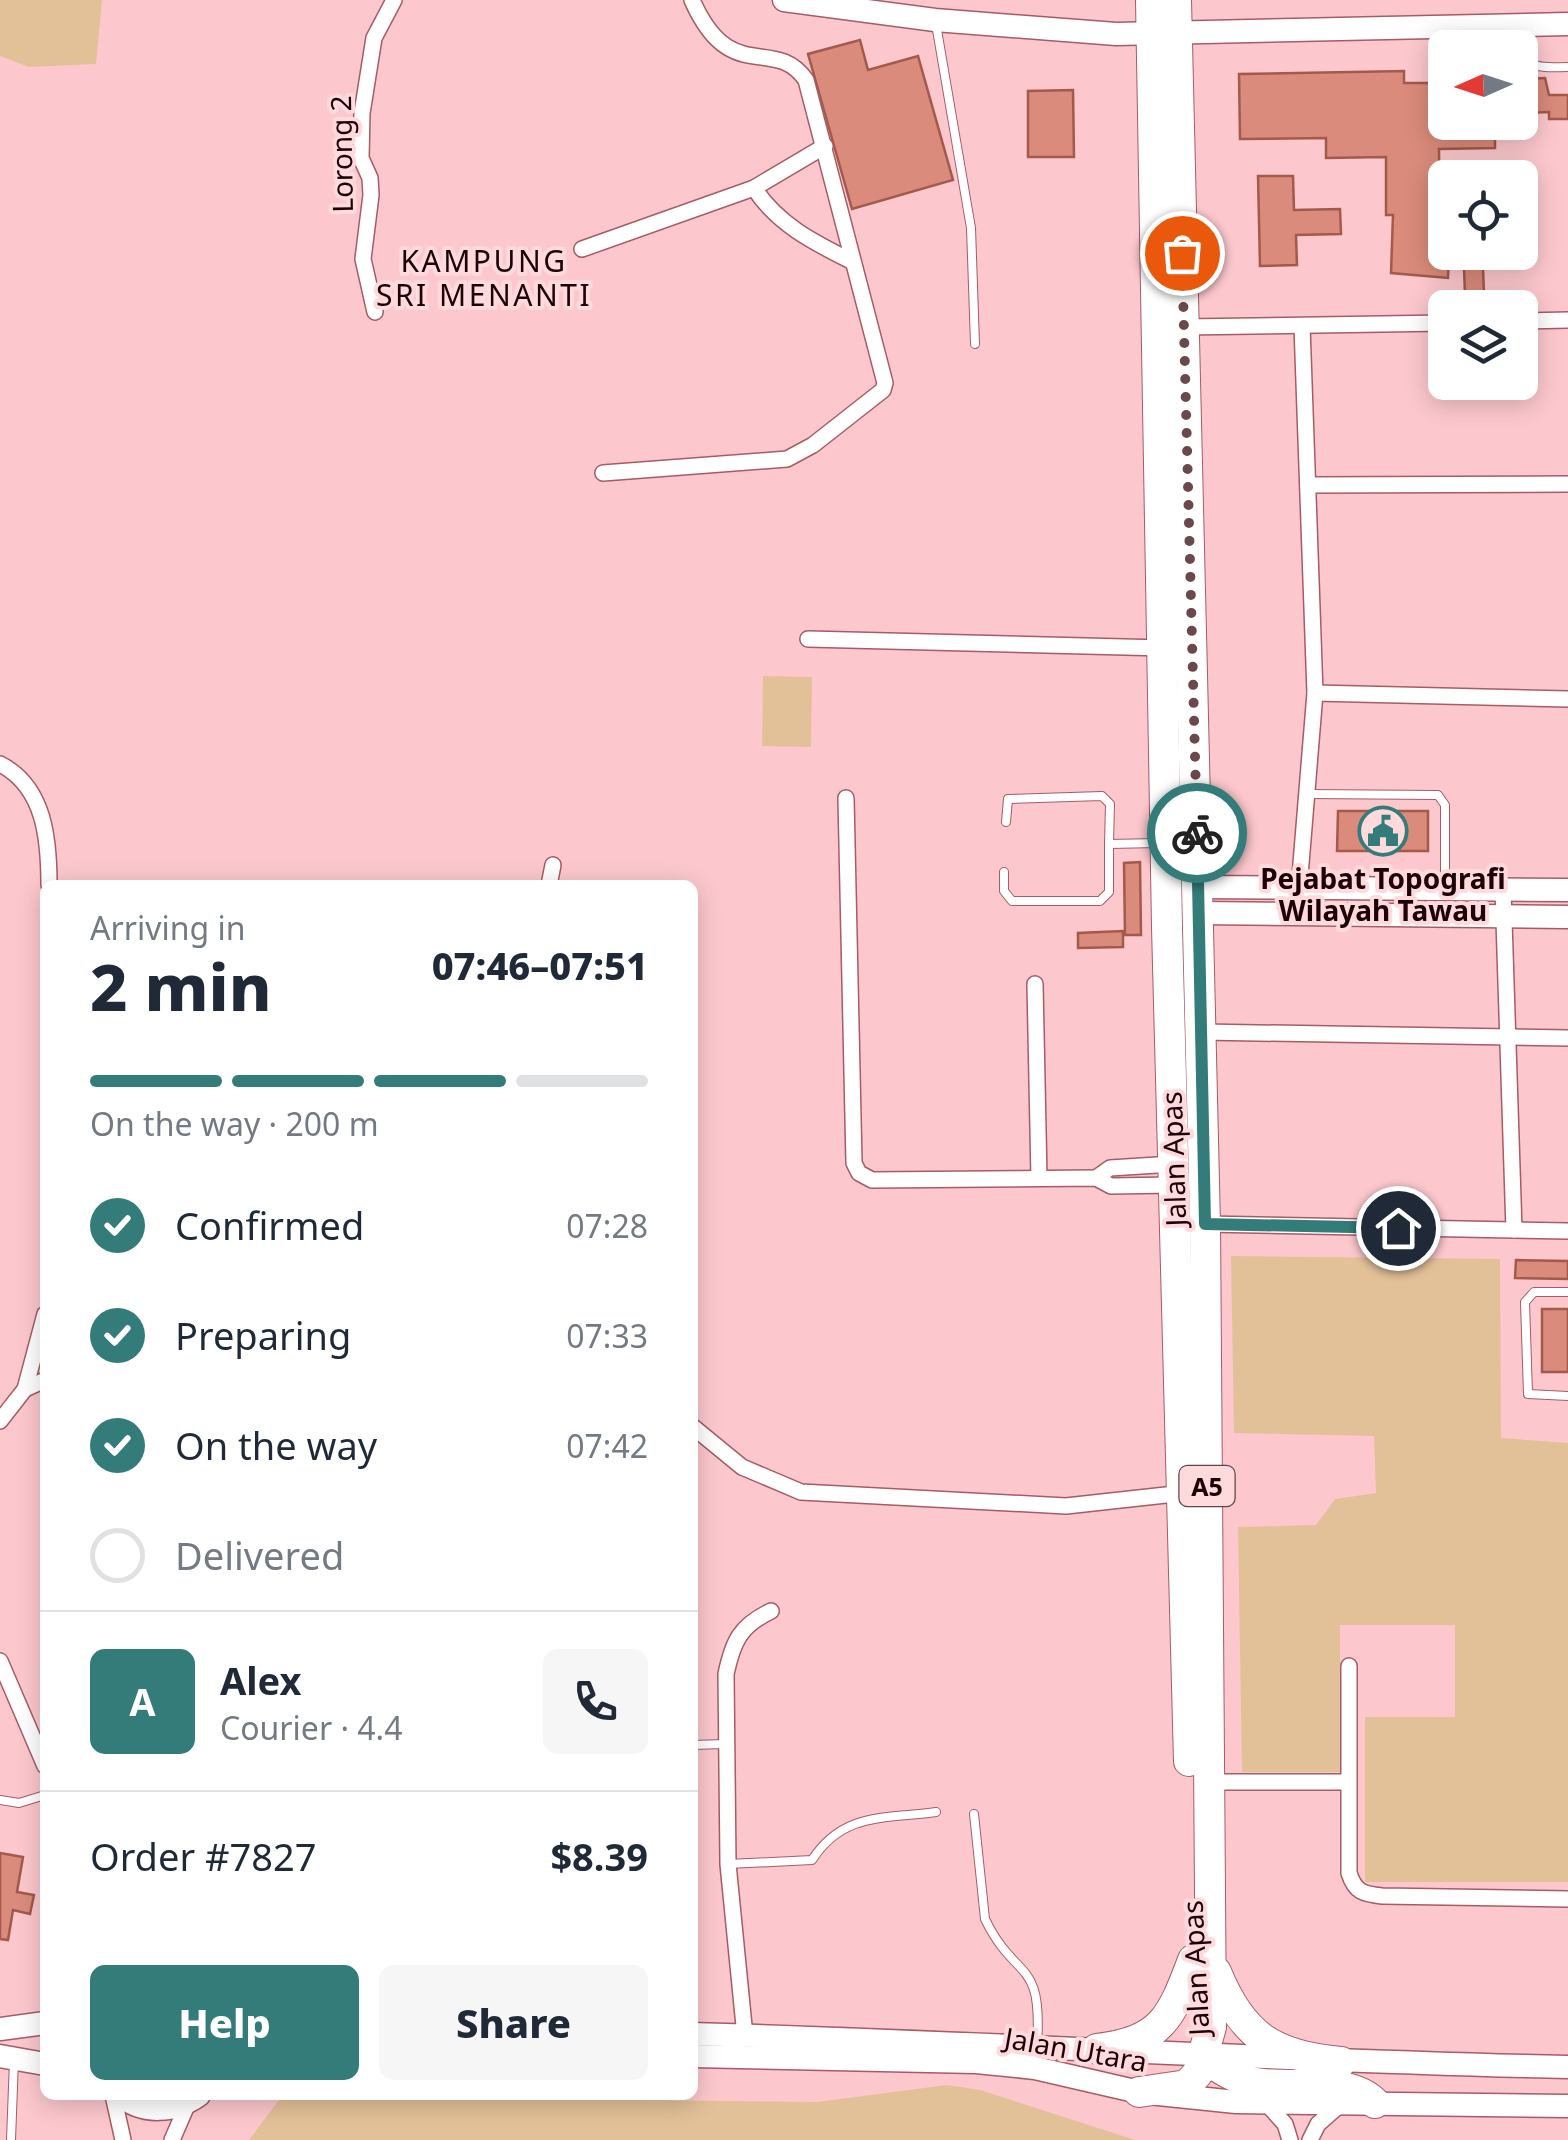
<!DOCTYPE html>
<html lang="en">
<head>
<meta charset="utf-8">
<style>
	:root { --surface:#fff; --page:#f6f6f7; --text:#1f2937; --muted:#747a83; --line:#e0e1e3; --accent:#337c79 }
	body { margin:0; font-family:"Noto Sans",sans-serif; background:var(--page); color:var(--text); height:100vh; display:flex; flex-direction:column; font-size:38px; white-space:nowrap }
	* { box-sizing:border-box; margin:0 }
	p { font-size:32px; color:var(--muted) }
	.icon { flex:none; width:55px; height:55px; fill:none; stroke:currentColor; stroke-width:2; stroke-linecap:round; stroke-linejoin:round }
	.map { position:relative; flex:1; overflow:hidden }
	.sheet { position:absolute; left:40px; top:880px; width:658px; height:1220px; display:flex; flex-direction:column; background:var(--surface); border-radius:15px; box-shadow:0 5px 25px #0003 }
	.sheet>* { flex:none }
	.needle { width:65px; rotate:267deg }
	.buttons { position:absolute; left:1428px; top:30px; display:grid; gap:20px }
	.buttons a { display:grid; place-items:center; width:110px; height:110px; border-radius:15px; background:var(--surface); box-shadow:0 5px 25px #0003; font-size:50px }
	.pin { position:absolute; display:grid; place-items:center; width:85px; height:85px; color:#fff; margin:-42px; border:5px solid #fff; border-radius:50%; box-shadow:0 2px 10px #0007 }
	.courier { position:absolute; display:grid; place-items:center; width:100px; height:100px; margin:-50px; border:8px solid #337c79; border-radius:50%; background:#fff; color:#222; box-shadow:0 2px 12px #0007 }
	.summary em { font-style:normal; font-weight:800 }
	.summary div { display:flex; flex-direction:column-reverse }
	.summary { display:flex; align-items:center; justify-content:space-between; height:170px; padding:0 50px }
	h1 { font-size:65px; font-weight:800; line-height:75px }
	.bar { display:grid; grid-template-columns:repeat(4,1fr); gap:15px 10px; align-content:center; height:120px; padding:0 50px }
	.bar i { height:12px; border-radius:8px; background:var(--line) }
	.bar .on { background:var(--accent) }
	.bar p { grid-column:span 4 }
	.line { display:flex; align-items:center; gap:25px; padding:0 50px; border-top:2px solid var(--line) }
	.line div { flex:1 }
	.round { display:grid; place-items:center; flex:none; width:105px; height:105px; border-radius:15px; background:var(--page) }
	ol { padding:0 50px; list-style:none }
	li { display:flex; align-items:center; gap:30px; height:110px }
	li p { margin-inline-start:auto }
	li .icon { padding:10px; border-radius:50%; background:var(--accent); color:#fff; stroke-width:4 }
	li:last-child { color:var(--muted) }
	li i { width:55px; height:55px; border:5px solid var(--line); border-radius:50% }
	.cta { display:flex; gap:20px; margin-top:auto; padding:20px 50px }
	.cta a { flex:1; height:115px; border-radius:15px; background:var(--accent); color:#fff; font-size:40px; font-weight:800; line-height:115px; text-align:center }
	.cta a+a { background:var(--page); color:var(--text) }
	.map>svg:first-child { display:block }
</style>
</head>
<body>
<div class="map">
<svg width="1568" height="2140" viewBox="0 0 1568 2140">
	<rect width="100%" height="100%" fill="#fcc8cd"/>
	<g fill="#e3c198">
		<polygon points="0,0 102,0 96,64 29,67 0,56"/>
		<polygon points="763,676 812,677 811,747 762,746"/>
		<polygon points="1231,1256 1500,1259 1501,1438 1568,1443 1568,1882 1365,1882 1365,1717 1455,1717 1455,1625 1340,1625 1340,1772 1242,1772 1238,1527 1316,1525 1335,1499 1376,1493 1374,1436 1234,1433"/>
		<polygon points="947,2085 980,2090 1135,2140 249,2140 282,2096 817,2102"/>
	</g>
	<g fill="#da8b7b" stroke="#a3594b" stroke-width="2.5">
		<polygon points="860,40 868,70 918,56 953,180 852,209 808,54"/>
		<polygon points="1404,71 1404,83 1445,83 1445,122 1495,122 1495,148 1439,149 1440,242 1449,252 1448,278 1391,273 1393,215 1386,215 1386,157 1326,158 1326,138 1240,139 1239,74"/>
		<polygon points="1545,78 1549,95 1568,95 1568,119 1549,119 1549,112 1521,113 1521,79"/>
		<polygon points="1073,90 1074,157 1028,157 1028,91"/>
		<polygon points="1258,176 1293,176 1294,210 1340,209 1341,234 1296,235 1297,265 1260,266"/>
		<polygon points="1464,268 1483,268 1484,294 1465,295"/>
		<polygon points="1338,811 1428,811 1428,851 1337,851"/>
		<polygon points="1140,862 1141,935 1125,935 1124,863"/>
		<polygon points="1123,931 1123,947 1078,948 1078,933"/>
		<polygon points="1516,1260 1568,1261 1568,1279 1515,1278"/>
		<rect x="1542" y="1309" width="26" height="63"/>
		<polygon points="0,1853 23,1857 17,1892 34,1895 30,1914 13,1910 8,1940 0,1939"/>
	</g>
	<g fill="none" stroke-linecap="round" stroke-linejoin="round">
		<g stroke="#a75b65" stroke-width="10">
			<g id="lane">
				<polyline points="936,24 971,228 975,344"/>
				<path d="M 1520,51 C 1531,71 1547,67 1568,67"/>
				<polyline points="1307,794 1438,795 1445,805 1445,886"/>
				<polyline points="1006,822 1008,799 1102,796 1110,804 1109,844"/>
				<polyline points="1004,872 1004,891 1012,901 1100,901 1109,892 1109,844 1158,843"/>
				<polyline points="1568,1292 1534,1292 1525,1302 1528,1394 1568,1396"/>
				<polyline points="692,1745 725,1744"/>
				<polyline points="0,1800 19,1803 45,1795"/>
				<path d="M 974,1814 L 985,1919 C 1016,1983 1043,1956 1037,2045"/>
				<path d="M 728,1864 L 812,1860 C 843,1812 884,1819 936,1812"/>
				<polyline points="11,2140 14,2060"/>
			</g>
		</g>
		<g stroke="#a75b65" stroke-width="18">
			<g id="street">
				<path d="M 754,188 C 778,225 815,243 853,262"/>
				<polyline points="582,249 754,188 825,146"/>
				<polyline points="375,312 363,259 371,195 370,178 361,158 362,113 374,38 394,0"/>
				<polyline points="1520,321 1568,320"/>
				<polyline points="1184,327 1445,323"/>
				<path d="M 603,473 L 787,459 L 813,445 L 883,390 L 885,383 L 806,80 C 774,34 731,88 692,0"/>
				<polyline points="1308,485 1568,484"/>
				<polyline points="808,639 1164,648"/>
				<polyline points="1315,693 1568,699"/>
				<path d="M 0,764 C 45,787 49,840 49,885"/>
				<polyline points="846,798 854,1163 859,1173 872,1180 1096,1178 1111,1186 1173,1185"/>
				<polyline points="549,885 553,865"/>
				<polyline points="1299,888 1315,693 1302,326"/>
				<polyline points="1503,890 1514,1230"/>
				<polyline points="1035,984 1039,1178"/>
				<polyline points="1202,1032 1568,1038"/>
				<polyline points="1096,1178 1110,1168 1173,1164"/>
				<polyline points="1205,1224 1568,1231"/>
				<polyline points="25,1389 45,1314"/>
				<polyline points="0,1421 25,1389 45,1380"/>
				<polyline points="692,1426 742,1467 801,1492 1066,1506 1184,1493"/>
				<polyline points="0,1661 45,1766"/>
				<path d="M 1349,1666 L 1349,1873 C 1355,1892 1363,1894 1382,1896 L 1568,1899"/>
				<polyline points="1209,1782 1348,1782"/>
				<path d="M 745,2036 L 728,1864 L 726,1674 C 733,1641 740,1626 771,1611"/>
				<polyline points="113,2095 123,2140"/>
				<polyline points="1265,2102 1285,2124 1290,2140"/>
				<polyline points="172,2140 188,2103"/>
				<polyline points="1310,2140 1318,2124 1343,2102"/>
			</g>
		</g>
		<g stroke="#a75b65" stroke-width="25">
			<g id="secondary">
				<polyline points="784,0 935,20 1116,34 1568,24"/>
				<polyline points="1199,887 1568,890"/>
				<polyline points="1199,913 1568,917"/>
				<polyline points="0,2029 45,2023"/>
				<path d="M 692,2034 C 985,2042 1276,2061 1568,2067"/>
				<polyline points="0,2056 45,2064"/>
				<polyline points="692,2056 976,2062 1035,2068 1139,2092 1236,2102 1568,2106"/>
				<path d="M 120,2095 C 143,2115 175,2112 199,2095"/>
			</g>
		</g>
		<g stroke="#a75b65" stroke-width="32">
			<g id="highway">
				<polyline points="1151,0 1167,927 1189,1761"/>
				<path d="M 1216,1972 C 1242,2036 1273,2056 1341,2062"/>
				<path d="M 1097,2049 C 1162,2041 1171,2018 1193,1960"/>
				<path d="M 1202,2057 C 1218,2067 1233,2078 1252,2082 C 1288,2091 1348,2074 1375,2103"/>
				<polyline points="1139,2092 1187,2085 1198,2073 1211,2027 1205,1224 1176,0"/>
			</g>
		</g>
		<use href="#lane" stroke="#fff" stroke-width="8"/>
		<use href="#street" stroke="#fff" stroke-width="15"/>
		<use href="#secondary" stroke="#fff" stroke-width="22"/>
		<use href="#highway" stroke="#fff" stroke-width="30"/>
	</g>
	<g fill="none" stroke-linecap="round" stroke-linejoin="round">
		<polyline stroke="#6b484c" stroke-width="10" stroke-dasharray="0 18" points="1182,253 1197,833"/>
		<polyline stroke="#337c79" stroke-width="12" points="1197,833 1205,1224 1398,1228"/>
	</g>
	<defs>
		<g id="civic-ring" transform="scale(2.5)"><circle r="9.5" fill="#fedadd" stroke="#337c79" stroke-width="1.5"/><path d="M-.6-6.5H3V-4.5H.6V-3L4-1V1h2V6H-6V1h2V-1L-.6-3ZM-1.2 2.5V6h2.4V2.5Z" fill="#337c79"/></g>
	</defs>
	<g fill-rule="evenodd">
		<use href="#civic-ring" x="1383" y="831"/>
	</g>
	<g text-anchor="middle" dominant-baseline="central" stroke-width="8" stroke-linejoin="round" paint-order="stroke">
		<rect fill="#fedadd" stroke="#604447" stroke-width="2.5" x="1179.5" y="1466" width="55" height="40" rx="8"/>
		<g font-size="25" font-weight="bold" fill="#1d0307">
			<text x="1207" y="1486">A5</text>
		</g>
		<g font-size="28" fill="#1d0307" stroke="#fedadd">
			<text transform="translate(341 154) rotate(-91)">Lorong 2</text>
			<text transform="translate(1173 1159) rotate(-92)">Jalan Apas</text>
			<text transform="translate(1195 1968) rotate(-93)">Jalan Apas</text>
			<text transform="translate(1076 2049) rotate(10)">Jalan Utara</text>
		</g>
		<g font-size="28" font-weight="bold" fill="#1d0307" stroke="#fedadd">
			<text x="1383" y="878">Pejabat Topografi<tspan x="1383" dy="32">Wilayah Tawau</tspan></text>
		</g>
		<g font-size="30" letter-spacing="2.5" fill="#1d0307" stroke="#fedadd">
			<text x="484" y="260">KAMPUNG<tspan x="484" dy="34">SRI MENANTI</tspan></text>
		</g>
	</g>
</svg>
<div class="buttons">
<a><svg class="needle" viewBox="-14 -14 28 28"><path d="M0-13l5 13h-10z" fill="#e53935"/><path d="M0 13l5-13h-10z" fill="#747a83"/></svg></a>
<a><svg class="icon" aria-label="locate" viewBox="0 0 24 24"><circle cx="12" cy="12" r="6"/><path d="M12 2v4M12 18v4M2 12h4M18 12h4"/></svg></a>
<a><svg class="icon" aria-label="layers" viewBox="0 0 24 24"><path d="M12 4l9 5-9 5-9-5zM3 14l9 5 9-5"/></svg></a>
</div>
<div class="pin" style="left:1182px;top:253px;background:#ea580c"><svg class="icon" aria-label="bag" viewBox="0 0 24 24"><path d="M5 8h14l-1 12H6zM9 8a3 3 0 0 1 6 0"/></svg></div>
<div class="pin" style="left:1398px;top:1228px;background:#1f2937"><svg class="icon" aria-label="home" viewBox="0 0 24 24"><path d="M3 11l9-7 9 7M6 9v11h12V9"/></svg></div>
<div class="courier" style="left:1197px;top:833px"><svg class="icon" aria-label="bike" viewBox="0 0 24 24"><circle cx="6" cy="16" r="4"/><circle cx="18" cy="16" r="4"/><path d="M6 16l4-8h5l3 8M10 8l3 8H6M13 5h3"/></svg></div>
<section class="sheet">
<div class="summary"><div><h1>2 min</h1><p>Arriving in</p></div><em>07:46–07:51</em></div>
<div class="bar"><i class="on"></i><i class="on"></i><i class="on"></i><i></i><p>On the way · 200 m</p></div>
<ol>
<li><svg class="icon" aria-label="check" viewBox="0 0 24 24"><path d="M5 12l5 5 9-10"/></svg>Confirmed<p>07:28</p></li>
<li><svg class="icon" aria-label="check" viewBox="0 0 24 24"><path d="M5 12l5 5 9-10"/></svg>Preparing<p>07:33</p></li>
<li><svg class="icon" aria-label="check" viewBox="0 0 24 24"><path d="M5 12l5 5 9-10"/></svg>On the way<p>07:42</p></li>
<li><i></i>Delivered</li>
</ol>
<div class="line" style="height:180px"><b class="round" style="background:var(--accent);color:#fff">A</b><div><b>Alex</b><p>Courier · 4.4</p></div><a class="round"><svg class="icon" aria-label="phone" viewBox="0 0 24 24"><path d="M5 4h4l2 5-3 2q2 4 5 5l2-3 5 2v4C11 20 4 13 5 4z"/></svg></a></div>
<div class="line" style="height:130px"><div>Order #7827</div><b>$8.39</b></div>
<div class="cta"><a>Help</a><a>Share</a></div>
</section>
</div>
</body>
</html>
